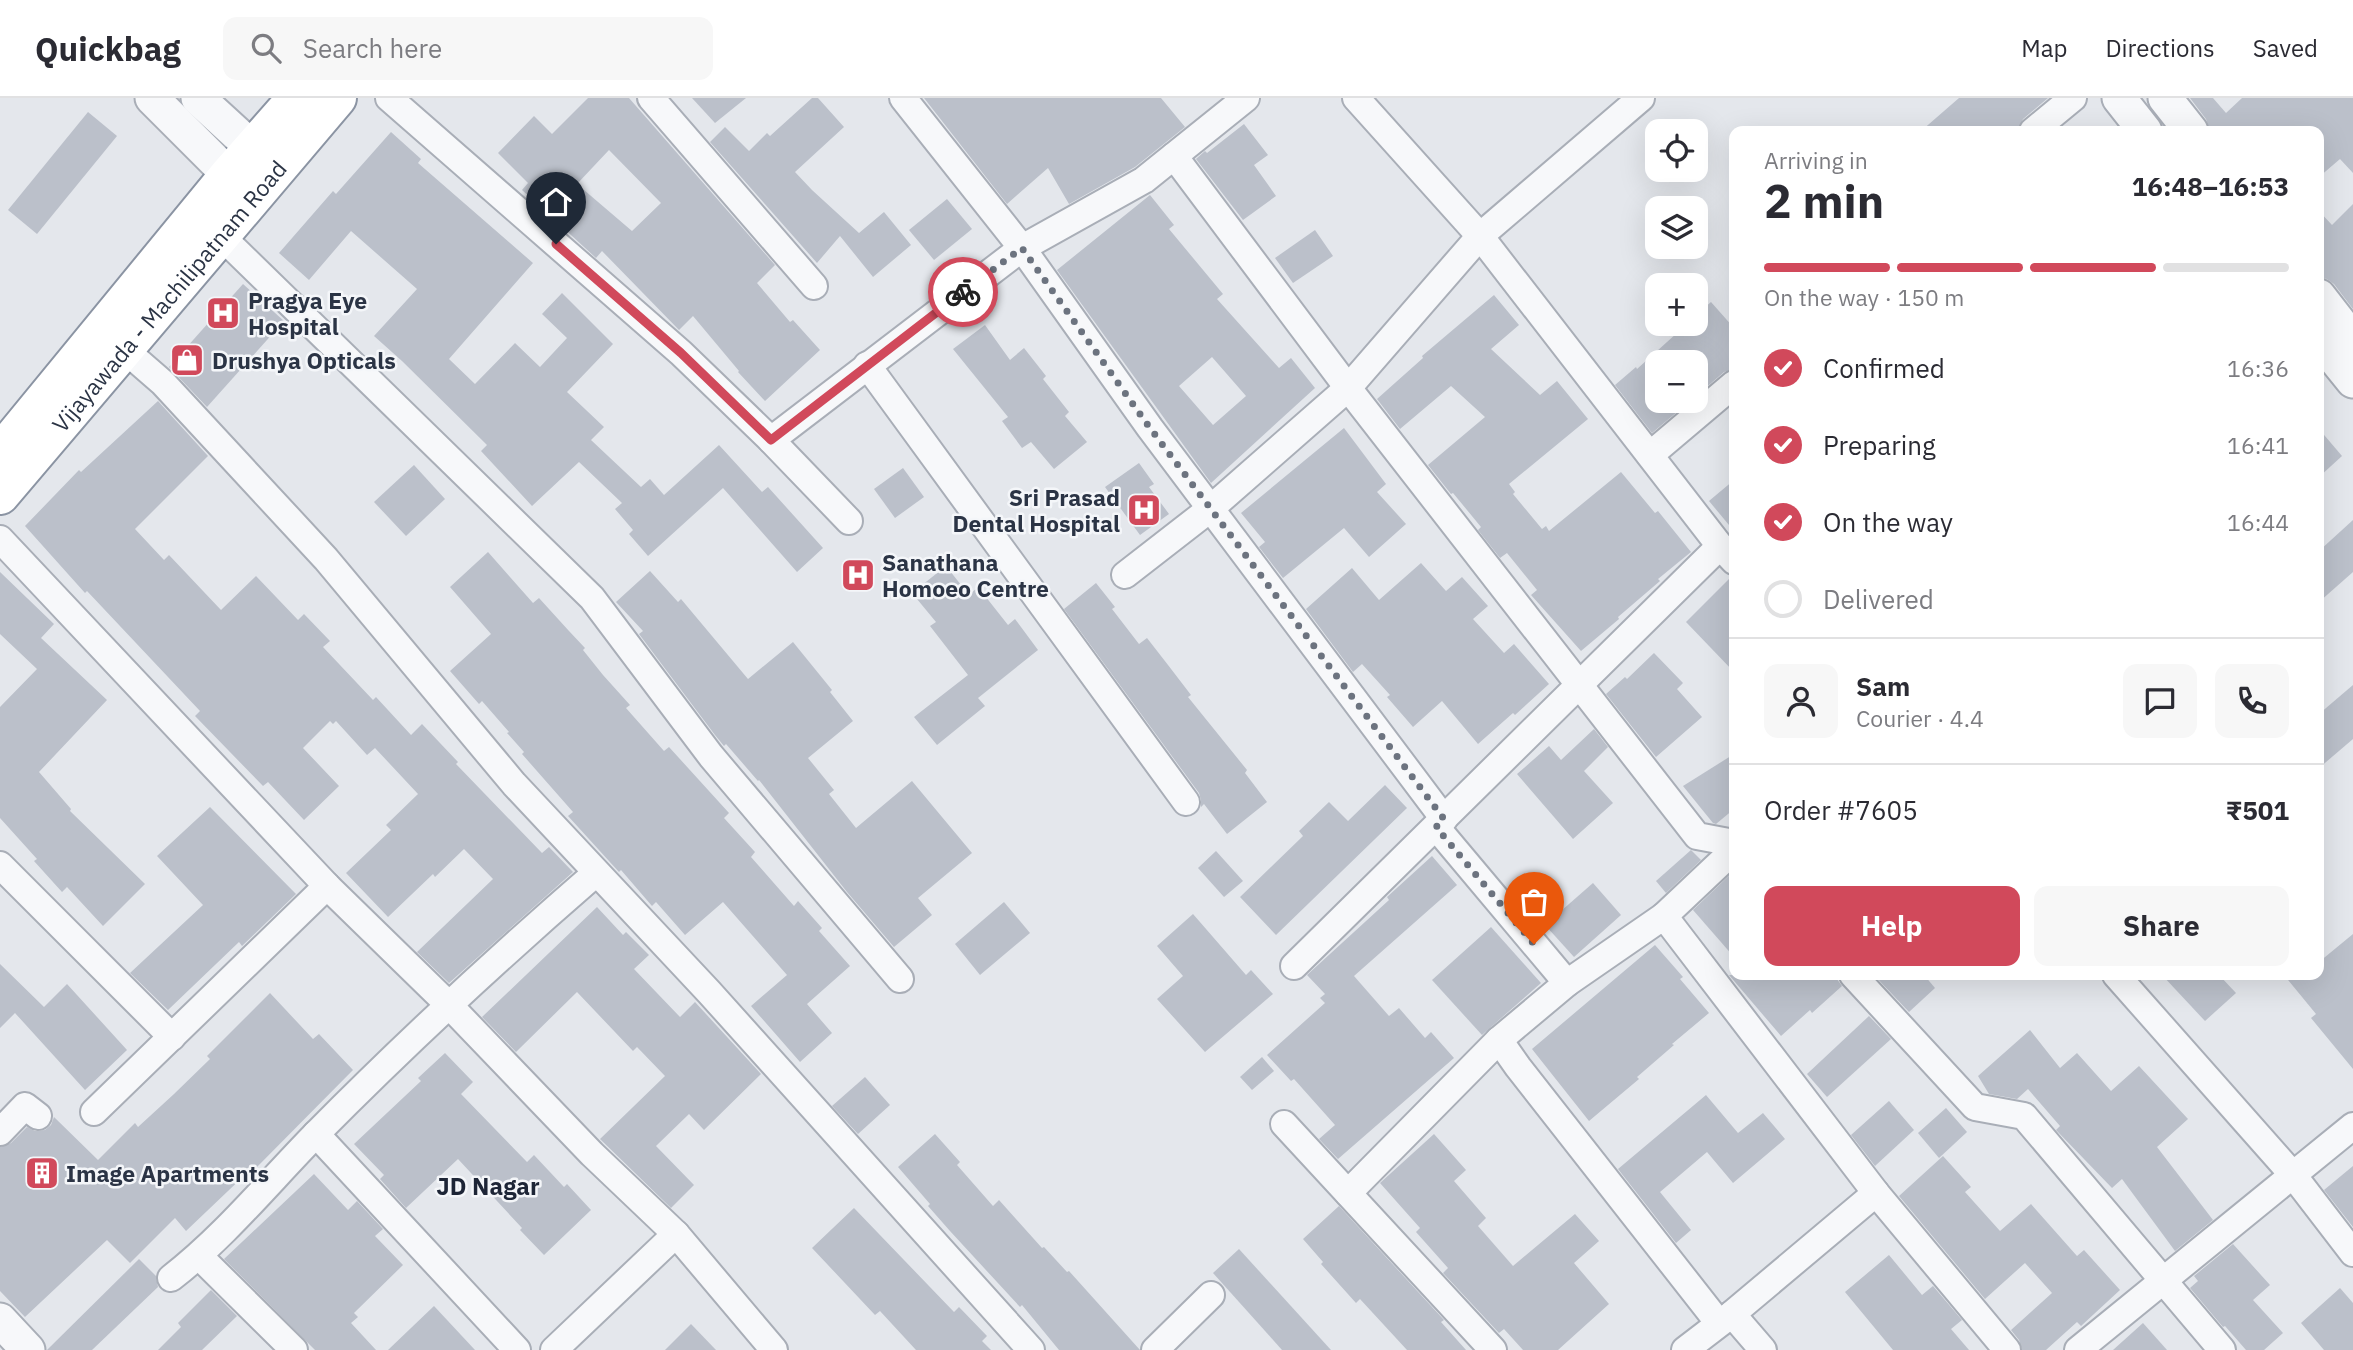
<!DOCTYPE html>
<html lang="en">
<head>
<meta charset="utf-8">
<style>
	:root { --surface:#fff; --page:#f7f7f7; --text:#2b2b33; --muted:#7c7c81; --line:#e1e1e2; --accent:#d1495b }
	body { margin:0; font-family:"IBM Plex Sans",sans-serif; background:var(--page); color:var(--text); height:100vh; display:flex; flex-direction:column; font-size:26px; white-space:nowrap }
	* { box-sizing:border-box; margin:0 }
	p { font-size:23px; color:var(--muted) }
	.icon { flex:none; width:38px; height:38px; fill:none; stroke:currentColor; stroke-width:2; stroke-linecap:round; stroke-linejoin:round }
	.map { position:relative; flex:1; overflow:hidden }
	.sheet { position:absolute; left:1729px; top:28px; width:595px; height:854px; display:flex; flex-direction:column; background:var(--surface); border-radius:14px; box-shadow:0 7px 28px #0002 }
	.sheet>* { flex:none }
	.fabs { position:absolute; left:1645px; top:21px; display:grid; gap:14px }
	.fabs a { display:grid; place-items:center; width:63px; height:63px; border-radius:14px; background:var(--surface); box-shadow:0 7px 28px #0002; font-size:35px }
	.pin { position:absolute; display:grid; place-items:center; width:60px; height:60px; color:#fff; margin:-72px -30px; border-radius:50% 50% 50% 0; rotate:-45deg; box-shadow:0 0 7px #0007 }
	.pin .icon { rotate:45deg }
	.courier { position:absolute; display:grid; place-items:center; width:70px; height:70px; margin:-35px; border:5px solid #d1495b; border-radius:50%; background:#fff; color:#222; box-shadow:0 2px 9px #0007 }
	.summary em { font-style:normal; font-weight:700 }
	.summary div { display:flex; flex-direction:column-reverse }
	.summary { display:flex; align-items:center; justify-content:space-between; height:119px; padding:0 35px }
	h1 { font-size:46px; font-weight:700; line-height:52px }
	.bar { display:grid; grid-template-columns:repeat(4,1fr); gap:10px 7px; align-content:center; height:84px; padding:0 35px }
	.bar i { height:9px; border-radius:5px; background:var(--line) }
	.bar .active { background:var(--accent) }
	.bar p { grid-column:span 4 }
	.line { display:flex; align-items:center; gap:18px; padding:0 35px; border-top:2px solid var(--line) }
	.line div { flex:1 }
	.round { display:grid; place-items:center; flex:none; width:74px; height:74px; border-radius:14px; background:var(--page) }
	ol { padding:0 35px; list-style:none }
	li { display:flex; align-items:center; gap:21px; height:77px }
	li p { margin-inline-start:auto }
	li .icon { padding:7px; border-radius:50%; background:var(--accent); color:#fff; stroke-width:4 }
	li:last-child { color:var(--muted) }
	li i { width:38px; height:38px; border:4px solid var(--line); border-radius:50% }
	.action { display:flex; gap:14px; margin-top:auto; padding:14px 35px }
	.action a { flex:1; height:80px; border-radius:14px; background:var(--accent); color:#fff; font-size:28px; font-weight:700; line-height:80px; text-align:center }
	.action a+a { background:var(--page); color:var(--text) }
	header { display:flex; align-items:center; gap:42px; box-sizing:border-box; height:98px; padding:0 35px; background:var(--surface); border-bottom:2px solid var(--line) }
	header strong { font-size:33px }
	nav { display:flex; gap:38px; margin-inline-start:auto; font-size:24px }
	.search { width:490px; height:63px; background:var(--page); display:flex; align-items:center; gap:18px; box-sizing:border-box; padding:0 24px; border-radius:14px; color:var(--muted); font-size:26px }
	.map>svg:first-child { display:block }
</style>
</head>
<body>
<header>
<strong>Quickbag</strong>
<div class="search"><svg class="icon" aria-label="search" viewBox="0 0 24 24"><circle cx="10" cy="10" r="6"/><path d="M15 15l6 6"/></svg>Search here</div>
<nav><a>Map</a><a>Directions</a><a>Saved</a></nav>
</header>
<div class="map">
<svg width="2353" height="1252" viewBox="0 0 2353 1252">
	<rect width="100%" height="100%" fill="#e4e7ec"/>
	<g fill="#bbc0ca" fill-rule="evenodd">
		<path d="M 588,0 L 629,0 L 775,167 L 757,185 L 790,224 L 793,222 L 820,252 L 765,303 L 738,274 L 739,273 L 693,218 L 679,232 L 602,153 L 596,160 L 522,92 L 528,85 L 498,55 L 534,18 L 552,36 ZM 609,52 L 661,105 L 632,133 L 577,86 Z"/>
		<polygon points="692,0 746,0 715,25"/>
		<polygon points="812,0 818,0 844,29 795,74 812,92 859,135 884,114 911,147 873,179 840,138 817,165 710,44 725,29 749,53 767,35 770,38"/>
		<polygon points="924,0 1161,0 1185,29 1135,69 1069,106 1048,70 1007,106"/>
		<polygon points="1959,0 2048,0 2023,21 2018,33 1921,33"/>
		<polygon points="2190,0 2213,0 2226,15 2242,0 2353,0 2353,75 2340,61 2319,79 2319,33 2210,33 2206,21"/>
		<polygon points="88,14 117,38 37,136 8,112"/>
		<polygon points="1244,26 1268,57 1254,67 1276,98 1243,122 1196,61 1205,53 1207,55"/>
		<polygon points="391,34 421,61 418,65 533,165 449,261 475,286 515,245 540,269 567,240 542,216 562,195 613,246 567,294 604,329 591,342 641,389 650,381 664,397 719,347 762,394 768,389 823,450 797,474 723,390 648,458 629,436 633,432 615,411 622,405 579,364 532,408 481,353 487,347 402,263 374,238 417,191 351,133 309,182 279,155 333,93 336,96"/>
		<path d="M 1150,97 L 1174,127 L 1169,131 L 1223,196 L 1217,201 L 1279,270 L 1291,260 L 1315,290 L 1211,385 L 1057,172 ZM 1212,259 L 1246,298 L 1213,327 L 1179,288 Z"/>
		<polygon points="947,101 972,131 934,162 909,132"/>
		<polygon points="2353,106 2353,211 2334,186 2327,181 2319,179 2319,113 2332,127"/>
		<polygon points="1315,132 1333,158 1293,185 1275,160"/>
		<polygon points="243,186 284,223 207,309 169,269"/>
		<polygon points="1494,197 1519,227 1491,251 1540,297 1557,283 1588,321 1509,386 1515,394 1513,396 1542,431 1546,428 1549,433 1621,374 1655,415 1658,413 1691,454 1658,481 1660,483 1618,519 1619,521 1581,553 1531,497 1537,492 1507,455 1500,460 1478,432 1481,429 1453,395 1451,396 1428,367 1485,319 1451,288 1400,331 1377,301 1423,260 1422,258"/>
		<polygon points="1711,204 1734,230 1734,271 1724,274 1696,298 1696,264 1657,264 1657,303 1690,303 1652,335 1615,287 1636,269 1637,271 1687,226 1696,226 1696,217"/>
		<polygon points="985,227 1010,262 1024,250 1046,278 1043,281 1069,314 1065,318 1087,344 1054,371 1031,344 1022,350 1002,323 1008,319 953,251"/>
		<polygon points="158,303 208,358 135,431 164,462 169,457 221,512 256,478 298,522 304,516 330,543 323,549 373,602 376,599 411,637 422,626 458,664 456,666 542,755 549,749 573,774 449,885 417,854 493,781 464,751 435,779 433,776 388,819 346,775 391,732 386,727 418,696 375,650 367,657 336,623 333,626 330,623 303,650 339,688 304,722 268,684 263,688 195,618 200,613 87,493 85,495 25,428 79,372 81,374"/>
		<polygon points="1344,330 1386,386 1377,394 1406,426 1369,459 1344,430 1283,480 1259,449 1265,444 1241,415"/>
		<polygon points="2319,331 2342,358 2319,379"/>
		<polygon points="1139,365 1154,386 1149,389 1169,416 1140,437 1105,389"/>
		<polygon points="414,367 445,401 406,438 374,404"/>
		<polygon points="903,370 924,399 895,420 874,391"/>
		<polygon points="1734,382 1734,433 1709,403"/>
		<polygon points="2353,422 2353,474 2319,504 2319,453"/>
		<polygon points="488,454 533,505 539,500 569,533 585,550 583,552 603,577 630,607 626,610 664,653 669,649 729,715 724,720 755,754 751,759 794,808 798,803 822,830 819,833 850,868 807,906 832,935 800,964 751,908 787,877 723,804 685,837 656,804 652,808 621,772 619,774 568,718 573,714 522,656 524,654 507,635 509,634 482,603 479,606 450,573 491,536 450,489"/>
		<polygon points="1421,465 1446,493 1462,479 1488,508 1473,521 1504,555 1514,546 1549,586 1515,617 1513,615 1478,646 1442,603 1413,629 1387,599 1390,597 1362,566 1353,574 1306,511 1352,470 1379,502"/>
		<polygon points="946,468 969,497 978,489 1008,527 1015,521 1038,552 978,600 985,608 937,647 914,619 968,577 930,528 936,524 912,495"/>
		<polygon points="650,473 678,504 681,501 748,581 793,544 832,592 830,594 853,623 808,660 834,692 829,696 856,730 912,683 972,755 918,800 932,817 894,849 847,794 759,682 758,683 726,646 724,648 715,637 639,536 643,533 616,504"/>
		<polygon points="0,474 54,526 41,540 107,602 39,674 71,711 70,713 145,786 103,828 67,789 62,794 34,763 37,761 0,720 0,609 37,571 0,536"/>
		<polygon points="1732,478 1734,478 1734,574 1686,524"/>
		<polygon points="1096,485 1115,509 1112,511 1139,546 1147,540 1168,567 1191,597 1188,599 1247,672 1245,675 1267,704 1227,736 1204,706 1201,709 1201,702 1199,695 1064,511"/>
		<polygon points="1654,555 1683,585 1677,591 1702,619 1656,659 1606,596 1625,579 1627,581"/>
		<polygon points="2353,587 2353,641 2319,670 2319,616"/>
		<polygon points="1594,631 1608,649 1584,673 1613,705 1573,741 1517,676 1549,648 1561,662"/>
		<polygon points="1734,656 1734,711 1716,726 1713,725 1683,688"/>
		<polygon points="1385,687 1407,710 1276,837 1240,799 1303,738 1299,733 1329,704 1348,723"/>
		<polygon points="210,709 296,796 242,848 239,844 168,912 130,875 203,807 157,758"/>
		<polygon points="1691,752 1701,762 1666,795 1656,783"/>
		<polygon points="1216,753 1243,783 1224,799 1198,770"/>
		<polygon points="1432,758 1457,787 1354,878 1389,918 1399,910 1425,940 1431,934 1454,960 1338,1061 1319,1041 1335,1027 1294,981 1291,983 1267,957 1325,905 1320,900 1325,896 1307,877 1389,802 1387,799"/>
		<polygon points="1734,773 1734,859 1693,812"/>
		<polygon points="1593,785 1621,817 1574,859 1545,827"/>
		<polygon points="1004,804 1030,835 980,877 955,846"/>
		<polygon points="597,809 623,837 626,834 649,857 634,871 680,919 695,904 761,976 704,1032 689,1016 656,1048 694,1087 671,1110 600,1041 665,978 637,949 633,953 577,894 516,954 482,919"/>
		<polygon points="1193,816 1246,877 1251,872 1273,896 1205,954 1157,901 1183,878 1157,848"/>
		<polygon points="1491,829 1541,885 1482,937 1432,882"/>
		<polygon points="2353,836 2353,971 2311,920 2316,916 2284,877 2319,877 2319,864"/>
		<polygon points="1655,847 1683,879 1680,881 1709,915 1672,946 1674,947 1637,979 1639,981 1589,1023 1532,951"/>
		<polygon points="0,866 44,909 67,886 127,952 85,992 15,915 0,930"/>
		<polygon points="1729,877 1834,877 1842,888 1812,915 1810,912 1781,938"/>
		<polygon points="1874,877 1924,877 1935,890 1909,914"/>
		<polygon points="2162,877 2219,877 2236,895 2205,923"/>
		<polygon points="270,895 313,941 319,936 353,972 251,1075 249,1073 186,1133 175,1120 130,1165 107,1142 25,1219 0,1193 0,1049 11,1045 27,1029 35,1033 45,1032 51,1027 54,1019 98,1062 135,1025 138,1029 174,996 210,961 207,958"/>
		<polygon points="1869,918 1891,941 1827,999 1807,976"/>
		<polygon points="2030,932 2060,970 2077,955 2111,993 2139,968 2188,1021 2157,1049 2213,1122 2175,1153 2122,1081 2112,1090 2056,1032 2060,1028 2028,991 2017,1001 1989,996 1978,978"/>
		<polygon points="445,955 473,984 461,996 527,1064 534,1057 564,1089 567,1086 591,1112 544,1157 520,1132 522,1130 458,1061 406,1110 380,1081 384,1077 354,1046 421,983 418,980"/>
		<polygon points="1262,959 1274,973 1252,992 1240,979"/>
		<polygon points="865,979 890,1007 858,1036 832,1008"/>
		<polygon points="1706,997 1738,1035 1763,1015 1785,1041 1733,1085 1707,1054 1660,1094 1691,1132 1676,1145 1618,1071"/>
		<polygon points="1889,1003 1914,1032 1875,1068 1851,1037"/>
		<polygon points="1946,1010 1967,1034 1939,1060 1918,1035"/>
		<polygon points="935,1036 960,1064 957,1067 993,1108 999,1102 1042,1150 1044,1149 1067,1174 1069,1173 1140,1252 1059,1252 1022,1207 1020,1209 950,1133 928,1108 930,1106 898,1069"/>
		<polygon points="1434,1036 1466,1072 1454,1083 1486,1120 1478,1128 1513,1168 1575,1116 1599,1143 1574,1165 1609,1206 1558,1252 1523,1252 1504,1231 1499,1235 1443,1175 1448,1170 1416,1134 1420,1130 1380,1085"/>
		<polygon points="1943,1058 1971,1089 1965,1094 2000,1133 2031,1106 2077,1158 2084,1152 2120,1192 2081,1228 2077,1224 2046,1252 2022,1252 2019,1242 2011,1232 2052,1195 2025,1165 1985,1201 1899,1098"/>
		<polygon points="2353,1068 2353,1129 2324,1092"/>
		<polygon points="314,1076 348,1112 357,1103 383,1131 375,1138 403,1167 354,1215 358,1219 351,1225 376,1252 315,1252 224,1161"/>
		<polygon points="1339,1108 1444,1222 1441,1224 1466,1252 1407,1252 1360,1201 1356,1205 1321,1166 1323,1164 1303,1141"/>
		<polygon points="854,1110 954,1214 959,1209 987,1238 982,1243 991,1252 916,1252 880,1213 875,1217 812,1150"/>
		<polygon points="2233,1146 2270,1187 2253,1202 2283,1235 2264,1252 2246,1252 2225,1228 2223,1229 2190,1190 2198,1183 2194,1178"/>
		<polygon points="1239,1151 1331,1252 1282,1252 1213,1175"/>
		<polygon points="1889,1157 1922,1197 1933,1188 1962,1222 1951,1231 1969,1252 1893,1252 1845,1194"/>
		<polygon points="139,1161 156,1178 158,1189 92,1252 47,1252"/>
		<polygon points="2340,1190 2353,1205 2353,1252 2324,1252 2301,1225"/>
		<polygon points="211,1192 237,1218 202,1252 158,1252 181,1229 178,1225"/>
		<polygon points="434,1208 475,1252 388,1252"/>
		<polygon points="2143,1225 2167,1252 2113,1252"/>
		<polygon points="691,1226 716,1252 665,1252"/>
	</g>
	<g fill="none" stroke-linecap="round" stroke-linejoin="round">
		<g stroke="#a9aeb7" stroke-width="30">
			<g id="minor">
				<polyline points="389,0 681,255 771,342 849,423"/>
				<polyline points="651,0 814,188"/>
				<polyline points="903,0 1022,150 1150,330 1444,721"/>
				<polyline points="1356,0 1480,138 1720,448"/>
				<polyline points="2033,33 2073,0"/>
				<polyline points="1174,58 1348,290 1697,738 1734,745"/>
				<polyline points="221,138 592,500 711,658 900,881"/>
				<polyline points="125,252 163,285 326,461 514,686 709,894 1031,1252"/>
				<polyline points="867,267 1186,704"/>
				<polyline points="771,342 1022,150 1144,82 1246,0"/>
				<polyline points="1650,357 1734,286"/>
				<polyline points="0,441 327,788 449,907 592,1056 676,1136"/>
				<polyline points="1125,477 1210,411 1348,290 1480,138 1641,0"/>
				<polyline points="1436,729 1567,885"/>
				<polyline points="0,767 172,939"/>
				<polyline points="1664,818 1734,752"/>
				<polyline points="1294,868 1720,448 1734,463"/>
				<polyline points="1853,877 1975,1009 2024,1018 2222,1252"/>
				<polyline points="2116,877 2293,1077 2353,1155"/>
				<polyline points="1499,942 1518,969 1718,1224"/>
				<polyline points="94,1014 327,788"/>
				<polyline points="1284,1026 1493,1252"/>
				<polyline points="0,1034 25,1008 38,1018"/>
				<polyline points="316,1036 517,1252"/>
				<polyline points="1348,1095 1499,942 1567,885 1664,818 1876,1095"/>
				<polyline points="199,1158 294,1252"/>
				<path d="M 171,1180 C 224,1139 268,1085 315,1037 C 405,946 499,859 596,775"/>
				<polyline points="1732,1216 1763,1252"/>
				<polyline points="554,1252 676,1136 774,1252"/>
				<polyline points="1155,1252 1211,1197"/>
				<polyline points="1685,1252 1732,1216 1876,1095 2007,1252"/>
				<polyline points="2078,1252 2353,1028"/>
			</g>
		</g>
		<g stroke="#a9aeb7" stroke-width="37">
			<g id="tertiary">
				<polyline points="152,0 229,77 245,97"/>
				<polyline points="198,0 271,67"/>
				<polyline points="2119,0 2145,33"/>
				<polyline points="2165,0 2191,33"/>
				<polyline points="2319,198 2353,242"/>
				<polyline points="2319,241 2353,283"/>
				<polyline points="0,1222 28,1252"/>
			</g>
		</g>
		<g stroke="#8b94a3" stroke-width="42">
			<g id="trunk">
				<polyline points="0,356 229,77 297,0"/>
				<path id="s1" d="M 0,397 L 337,0"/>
			</g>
		</g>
		<use href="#minor" stroke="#f7f8fa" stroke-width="26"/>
		<use href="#tertiary" stroke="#f7f8fa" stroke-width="33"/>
		<use href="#trunk" stroke="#fff" stroke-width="38"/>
	</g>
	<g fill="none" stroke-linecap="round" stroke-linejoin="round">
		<polyline stroke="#6c737f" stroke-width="7" stroke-dasharray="0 12.6" points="963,194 1022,150 1150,330 1444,721 1436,729 1534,846"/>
		<polyline stroke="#d1495b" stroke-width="9" points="556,146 681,255 771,342 963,194"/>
	</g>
	<defs>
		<g id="hospital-square" transform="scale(1.75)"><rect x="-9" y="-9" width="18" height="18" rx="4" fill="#d1495b" stroke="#f4f6f9"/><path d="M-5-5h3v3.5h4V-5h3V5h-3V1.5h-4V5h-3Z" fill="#fff"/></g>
		<g id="shop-square" transform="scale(1.75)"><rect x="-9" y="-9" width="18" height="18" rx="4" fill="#d1495b" stroke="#f4f6f9"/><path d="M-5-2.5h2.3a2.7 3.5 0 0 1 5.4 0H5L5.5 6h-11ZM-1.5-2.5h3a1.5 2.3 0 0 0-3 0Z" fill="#fff"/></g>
		<g id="building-square" transform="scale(1.75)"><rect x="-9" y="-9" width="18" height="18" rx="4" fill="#d1495b" stroke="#f4f6f9"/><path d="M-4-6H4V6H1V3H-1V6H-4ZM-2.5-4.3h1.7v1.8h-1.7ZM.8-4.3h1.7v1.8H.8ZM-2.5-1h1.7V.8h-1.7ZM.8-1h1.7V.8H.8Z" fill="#fff"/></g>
	</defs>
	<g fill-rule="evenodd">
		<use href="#hospital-square" x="223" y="215"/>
		<use href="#shop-square" x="187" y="262"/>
		<use href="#hospital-square" x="1144" y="412"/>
		<use href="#hospital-square" x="858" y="477"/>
		<use href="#building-square" x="42" y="1075"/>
	</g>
	<g text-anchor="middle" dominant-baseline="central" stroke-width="5" stroke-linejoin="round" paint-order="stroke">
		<g font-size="23" fill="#2b3445" stroke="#f4f6f9">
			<text stroke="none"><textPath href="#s1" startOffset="261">Vijayawada - Machilipatnam Road</textPath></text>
		</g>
		<g font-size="23" font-weight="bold" fill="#2b3445" stroke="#f4f6f9" text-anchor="start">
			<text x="248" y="202">Pragya Eye<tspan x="248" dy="26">Hospital</tspan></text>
			<text x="212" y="262">Drushya Opticals</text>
			<text x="1120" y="399" text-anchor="end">Sri Prasad<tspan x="1120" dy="26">Dental Hospital</tspan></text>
			<text x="882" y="464">Sanathana<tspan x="882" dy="26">Homoeo Centre</tspan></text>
			<text x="66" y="1075">Image Apartments</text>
		</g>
		<g font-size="24" font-weight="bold" fill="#1d2536" stroke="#f4f6f9">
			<text x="488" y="1088">JD Nagar</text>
		</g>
	</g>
</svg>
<div class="fabs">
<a><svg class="icon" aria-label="locate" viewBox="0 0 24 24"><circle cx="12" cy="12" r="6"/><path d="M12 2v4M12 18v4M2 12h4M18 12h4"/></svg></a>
<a><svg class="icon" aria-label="layers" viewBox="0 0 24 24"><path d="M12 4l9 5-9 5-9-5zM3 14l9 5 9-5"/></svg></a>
<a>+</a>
<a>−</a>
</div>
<div class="pin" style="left:1534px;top:846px;background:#ea580c"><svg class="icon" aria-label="bag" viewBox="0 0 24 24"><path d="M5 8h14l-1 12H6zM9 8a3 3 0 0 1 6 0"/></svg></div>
<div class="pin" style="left:556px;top:146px;background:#1f2937"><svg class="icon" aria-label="home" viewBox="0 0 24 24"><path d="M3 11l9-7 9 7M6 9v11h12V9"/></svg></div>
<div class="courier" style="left:963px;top:194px"><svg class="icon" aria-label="bike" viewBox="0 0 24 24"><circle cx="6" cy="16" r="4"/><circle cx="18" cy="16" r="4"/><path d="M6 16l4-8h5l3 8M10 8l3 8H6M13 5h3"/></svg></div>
<section class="sheet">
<div class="summary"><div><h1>2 min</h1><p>Arriving in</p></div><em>16:48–16:53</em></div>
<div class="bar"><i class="active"></i><i class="active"></i><i class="active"></i><i></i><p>On the way · 150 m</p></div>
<ol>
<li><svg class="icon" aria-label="check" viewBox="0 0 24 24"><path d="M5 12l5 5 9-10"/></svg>Confirmed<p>16:36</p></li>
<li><svg class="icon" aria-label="check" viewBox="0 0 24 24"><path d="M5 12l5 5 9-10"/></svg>Preparing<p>16:41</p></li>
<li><svg class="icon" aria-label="check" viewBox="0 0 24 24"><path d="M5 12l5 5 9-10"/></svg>On the way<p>16:44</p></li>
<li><i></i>Delivered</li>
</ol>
<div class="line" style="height:126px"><a class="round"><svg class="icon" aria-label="person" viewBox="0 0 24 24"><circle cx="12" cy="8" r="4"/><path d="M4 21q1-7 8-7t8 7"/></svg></a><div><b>Sam</b><p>Courier · 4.4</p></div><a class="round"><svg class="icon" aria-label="chat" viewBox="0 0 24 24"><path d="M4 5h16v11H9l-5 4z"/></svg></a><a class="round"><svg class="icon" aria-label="phone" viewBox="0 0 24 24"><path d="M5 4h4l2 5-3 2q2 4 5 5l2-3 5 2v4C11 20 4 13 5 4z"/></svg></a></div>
<div class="line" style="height:91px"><div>Order #7605</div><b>₹501</b></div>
<div class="action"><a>Help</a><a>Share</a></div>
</section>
</div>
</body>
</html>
